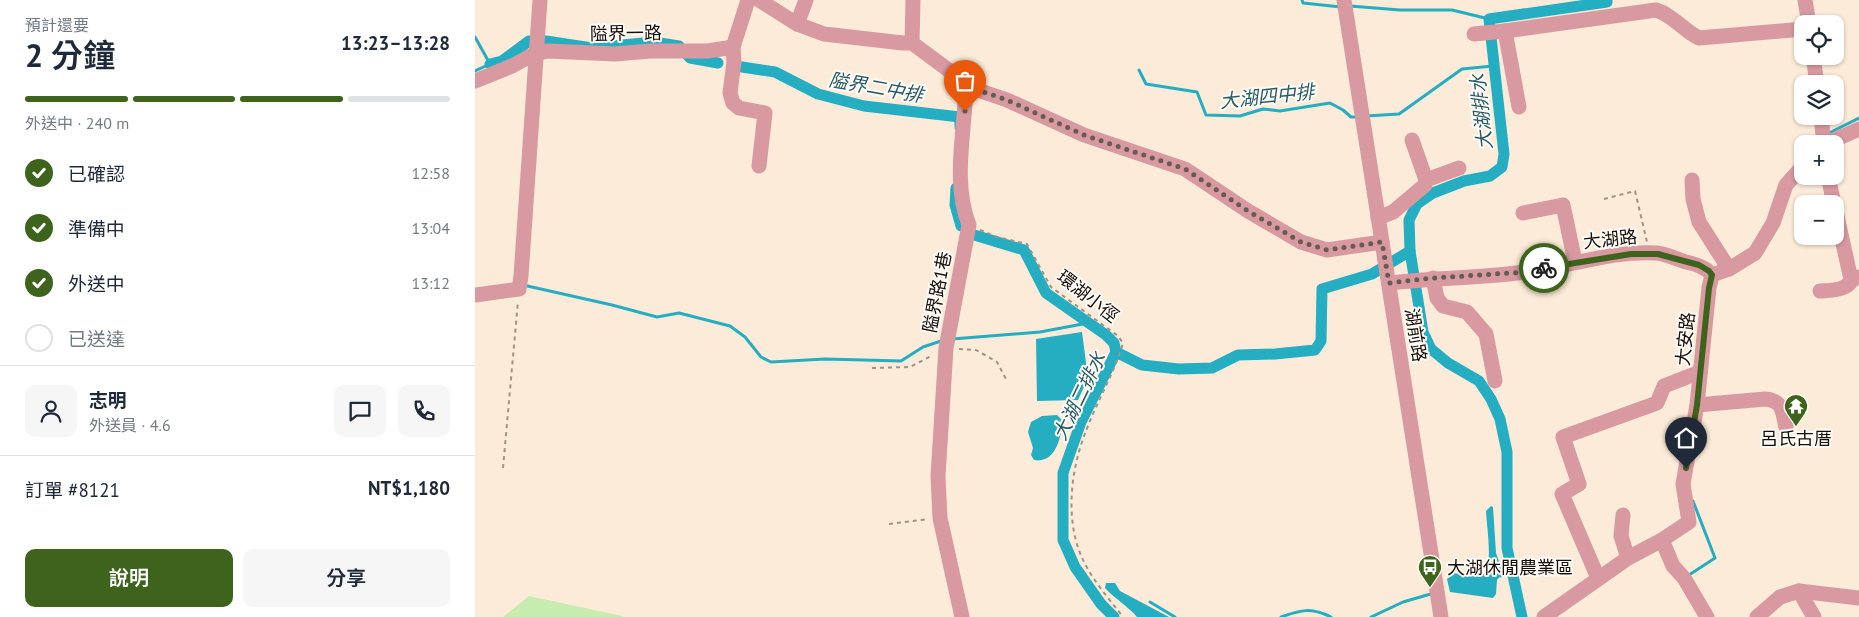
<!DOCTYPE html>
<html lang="zh-TW">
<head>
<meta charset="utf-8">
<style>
	:root { --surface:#fff; --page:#f6f6f7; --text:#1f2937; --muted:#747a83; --line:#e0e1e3; --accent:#3d631c }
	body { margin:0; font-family:"PT Sans","Noto Sans TC",sans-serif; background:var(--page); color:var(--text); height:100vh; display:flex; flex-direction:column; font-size:19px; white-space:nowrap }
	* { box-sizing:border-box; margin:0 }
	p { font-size:16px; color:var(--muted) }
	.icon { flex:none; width:28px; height:28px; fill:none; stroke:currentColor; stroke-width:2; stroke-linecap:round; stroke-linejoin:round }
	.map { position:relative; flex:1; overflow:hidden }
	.panel { display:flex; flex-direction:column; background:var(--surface); width:475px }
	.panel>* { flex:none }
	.fabs { position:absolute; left:1319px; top:15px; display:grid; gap:10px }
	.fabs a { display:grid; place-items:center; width:50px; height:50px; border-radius:10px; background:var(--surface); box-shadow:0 1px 4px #0004; font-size:25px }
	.pin { position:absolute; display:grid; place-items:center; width:42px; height:42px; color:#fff; margin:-51px -21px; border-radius:50% 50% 50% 0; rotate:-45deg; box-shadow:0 0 5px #0007 }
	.pin .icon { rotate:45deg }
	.courier { position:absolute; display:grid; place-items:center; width:50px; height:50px; margin:-25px; border:4px solid #3d631c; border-radius:50%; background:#fff; color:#222; box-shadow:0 1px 6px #0007 }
	.headline em { font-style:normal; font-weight:600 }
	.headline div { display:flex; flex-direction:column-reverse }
	.headline { display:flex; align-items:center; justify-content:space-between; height:85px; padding:0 25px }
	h1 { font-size:32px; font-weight:600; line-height:38px }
	.bar { display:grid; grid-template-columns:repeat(4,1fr); gap:8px 5px; align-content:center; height:60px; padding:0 25px }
	.bar i { height:6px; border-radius:4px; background:var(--line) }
	.bar .active { background:var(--accent) }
	.bar p { grid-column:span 4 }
	.line { display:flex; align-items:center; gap:12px; padding:0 25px; border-top:1px solid var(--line) }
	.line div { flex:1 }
	.round { display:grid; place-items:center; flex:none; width:52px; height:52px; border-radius:10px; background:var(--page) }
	ol { padding:0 25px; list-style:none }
	li { display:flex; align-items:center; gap:15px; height:55px }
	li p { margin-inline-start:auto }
	li .icon { padding:5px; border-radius:50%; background:var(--accent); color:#fff; stroke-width:4 }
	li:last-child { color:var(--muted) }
	li i { width:28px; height:28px; border:2px solid var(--line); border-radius:50% }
	.primary-button { display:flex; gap:10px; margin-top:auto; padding:10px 25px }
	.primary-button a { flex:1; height:58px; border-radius:10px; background:var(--accent); color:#fff; font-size:20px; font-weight:600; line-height:58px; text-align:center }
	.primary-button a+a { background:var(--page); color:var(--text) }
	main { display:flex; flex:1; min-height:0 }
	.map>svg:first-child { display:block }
</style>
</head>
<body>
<main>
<section class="panel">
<div class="headline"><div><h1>2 分鐘</h1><p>預計還要</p></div><em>13:23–13:28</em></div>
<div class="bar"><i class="active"></i><i class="active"></i><i class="active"></i><i></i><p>外送中 · 240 m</p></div>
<ol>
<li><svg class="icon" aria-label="check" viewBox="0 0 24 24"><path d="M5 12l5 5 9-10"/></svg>已確認<p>12:58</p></li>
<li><svg class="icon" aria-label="check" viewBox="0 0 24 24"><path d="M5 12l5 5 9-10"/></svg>準備中<p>13:04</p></li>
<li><svg class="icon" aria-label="check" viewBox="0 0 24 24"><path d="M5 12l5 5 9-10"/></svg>外送中<p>13:12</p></li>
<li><i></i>已送達</li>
</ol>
<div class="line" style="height:90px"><a class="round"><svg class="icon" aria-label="person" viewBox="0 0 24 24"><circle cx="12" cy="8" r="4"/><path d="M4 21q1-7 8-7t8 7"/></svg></a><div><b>志明</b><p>外送員 · 4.6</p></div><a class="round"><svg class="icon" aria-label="chat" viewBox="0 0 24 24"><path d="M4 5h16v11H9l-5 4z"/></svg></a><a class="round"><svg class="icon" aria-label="phone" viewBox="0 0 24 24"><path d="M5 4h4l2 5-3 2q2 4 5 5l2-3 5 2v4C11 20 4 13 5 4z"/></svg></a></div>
<div class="line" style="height:65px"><div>訂單 #8121</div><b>NT$1,180</b></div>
<div class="primary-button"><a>說明</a><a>分享</a></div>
</section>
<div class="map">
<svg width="1384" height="617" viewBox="0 0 1384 617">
	<rect width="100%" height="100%" fill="#fcebd8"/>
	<polygon fill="#c7ecaf" points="54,596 147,616 148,617 28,617"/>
	<g fill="#25adc1">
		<polygon points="607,332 613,378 603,400 562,401 561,339"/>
		<path d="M 582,415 L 587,420 C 587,436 581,464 559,460 L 556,455 L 558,448 L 553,432 L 556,422 L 567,416 Z"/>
		<path d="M 1016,506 L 1018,507 L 1021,553 L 1028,573 L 1022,580 L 1021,594 L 1018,598 L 975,592 L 972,579 L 978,573 L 992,575 L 1011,574 C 1017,555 1012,531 1011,511 Z"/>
		<path d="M 631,583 L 640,583 L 645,591 L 694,617 L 662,617 C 653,606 640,599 630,588 Z"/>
	</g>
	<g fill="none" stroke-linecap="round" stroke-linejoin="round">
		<g stroke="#25adc1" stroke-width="3">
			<polyline points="827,0 828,3 866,7"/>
			<polyline points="875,6 925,10 977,10 1014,19"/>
			<polyline points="0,37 15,64 0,71"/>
			<polyline points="664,70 671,84 722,92 731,115 765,116 788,109 805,111 855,103 868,110 876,117 882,117"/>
			<polyline points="891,116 924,114 987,69 1018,66"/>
			<polyline points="1352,134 1384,118"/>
			<polyline points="48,285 137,305 182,317 204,313 255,326 270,337 286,357 296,362 350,359 426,361 448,347 469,340"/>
			<polyline points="477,339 565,332 613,323"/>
			<polyline points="1214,575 1240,558 1218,501"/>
			<polyline points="1024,576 1038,574"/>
			<polyline points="675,602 700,617"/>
			<path d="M 806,617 C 826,610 836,607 856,617"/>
			<polyline points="896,617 928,602 959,593"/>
		</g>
		<g stroke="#25adc1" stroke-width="11">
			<polyline points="71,41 117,48 178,42 204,46 215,58 243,63"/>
			<polyline points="15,64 27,61 54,41"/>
			<polyline points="267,67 300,72 343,94 389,106 485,117 485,127"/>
			<polyline points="481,188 480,205 486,226"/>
			<polyline points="496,234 549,250 571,293 631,335 639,343 641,352"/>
			<polyline points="641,352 667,365 704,369 737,368 763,355 800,354 840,350 846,341 847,289 897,274 935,251"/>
			<polyline points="639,617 626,604 600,567 588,540 588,473 606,422 641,352"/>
			<polyline points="1047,617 1032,548 1032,452 1025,419 1016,399 1004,381 973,363 956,349 948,332 935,251 934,220 942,204 958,193 989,181 1015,176 1027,167 1029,154 1014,19 1132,2 1132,0"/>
		</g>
		<g stroke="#9f9385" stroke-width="2" stroke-dasharray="4 4" stroke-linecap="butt">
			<polyline points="1129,199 1160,191 1172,242"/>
			<path d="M 505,230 L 522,237 L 552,244 L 576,287 L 643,336 L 648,343 C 639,374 622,401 611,431 C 595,471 589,524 610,564 C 620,583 635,600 648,617"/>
			<polyline points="484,349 501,350 522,362 532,381"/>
			<polyline points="397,368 435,367 458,355"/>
			<polyline points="28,468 43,301"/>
			<polyline points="414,524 453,519"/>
		</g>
		<g stroke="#d899a1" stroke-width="15">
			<polyline points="284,0 322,24 349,34 428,43 437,43"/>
			<path d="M 438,0 L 437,43 L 483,77 L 491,86 C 490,131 477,182 494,225 L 471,348 L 463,476 L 465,518 L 487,617"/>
			<polyline points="869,0 966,617"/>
			<polyline points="1330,0 1334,24"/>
			<polyline points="322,24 331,0"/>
			<polyline points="1030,31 1044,107"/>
			<path d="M 999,34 L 1030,31 L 1181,10 C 1198,15 1209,31 1224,38 L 1328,29"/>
			<polyline points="258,47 259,62 255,93 258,103 264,108 290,113 284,166"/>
			<polyline points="1338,56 1342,84"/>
			<polyline points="0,81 37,66 61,53 73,51 140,54 175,51 233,51 258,47 273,0"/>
			<polyline points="491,86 532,100 609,135 710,169 773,211 826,242 852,250 907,242"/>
			<polyline points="1346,116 1349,144"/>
			<polyline points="1350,144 1384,129"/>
			<polyline points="1353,176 1359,204"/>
			<polyline points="951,180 984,168"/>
			<polyline points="1217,180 1218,199 1224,222 1254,269"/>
			<polyline points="1360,207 1375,275 1384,278"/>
			<polyline points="1048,213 1088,205 1100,262"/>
			<polyline points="903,218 918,212 950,185 951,180 937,140"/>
			<polyline points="1237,275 1254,269 1280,253 1298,223 1311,185 1328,166"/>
			<polyline points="958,278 962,298 968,306 992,312 1011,334 1020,381"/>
			<path d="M 914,283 C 959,278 1005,278 1050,272 C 1094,267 1137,250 1182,253 C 1191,254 1202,259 1211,262 C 1221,264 1231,267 1237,275"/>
			<path d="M 1345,291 C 1359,290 1372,291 1379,277"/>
			<polyline points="0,295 44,289 46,276 65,0"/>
			<path d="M 1222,405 L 1290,399 C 1309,401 1307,412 1311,427"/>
			<polyline points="1148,515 1146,536 1153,558"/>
			<polyline points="1187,540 1198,566 1209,578 1232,617"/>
			<polyline points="1123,578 1087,494 1104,484 1088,437 1182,403 1189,386 1225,372"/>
			<polyline points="1324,591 1339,617"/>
			<polyline points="1069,617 1153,558 1187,540 1214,522 1208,484 1222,405 1234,288 1237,275"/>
			<polyline points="1282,617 1305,597 1324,591 1384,598"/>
		</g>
	</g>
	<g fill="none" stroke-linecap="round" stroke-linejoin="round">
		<polyline stroke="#665c51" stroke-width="5" stroke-dasharray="0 9" points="490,111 491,86 532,100 609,135 710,169 773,211 826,242 852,250 907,242 914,283 958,278 1051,272 1069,268"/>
		<polyline stroke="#3d631c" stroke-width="6" points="1069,268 1156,254 1183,254 1224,265 1234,271 1237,275 1234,288 1222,405 1211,468"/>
	</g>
	<defs>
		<g id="temple-pin" transform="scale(1.25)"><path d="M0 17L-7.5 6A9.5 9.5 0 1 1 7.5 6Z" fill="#3d631c" stroke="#fefbf7"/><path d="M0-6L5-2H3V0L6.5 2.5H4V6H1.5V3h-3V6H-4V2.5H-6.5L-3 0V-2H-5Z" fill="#fff"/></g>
		<g id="bus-pin" transform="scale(1.25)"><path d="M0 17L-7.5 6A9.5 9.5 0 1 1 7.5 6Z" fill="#3d631c" stroke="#fefbf7"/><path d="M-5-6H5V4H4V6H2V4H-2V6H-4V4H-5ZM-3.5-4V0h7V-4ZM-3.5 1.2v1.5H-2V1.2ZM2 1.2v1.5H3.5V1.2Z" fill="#fff"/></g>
	</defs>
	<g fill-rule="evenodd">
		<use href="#temple-pin" x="1321" y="406"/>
		<use href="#bus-pin" x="955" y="567"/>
	</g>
	<g text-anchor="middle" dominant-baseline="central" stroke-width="4" stroke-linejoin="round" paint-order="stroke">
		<g font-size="18" fill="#150f09" stroke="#fefbf7">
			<text transform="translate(151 33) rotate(-1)">隘界一路</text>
			<text transform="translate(1135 239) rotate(-6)">大湖路</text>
			<text transform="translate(462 292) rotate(-79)">隘界路1巷</text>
			<text transform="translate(613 296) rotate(38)">環湖小徑</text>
			<text transform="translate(941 335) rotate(81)">湖前路</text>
			<text transform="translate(1210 339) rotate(-84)">大安路</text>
		</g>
		<g font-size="18" fill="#150f09" stroke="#fefbf7">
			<text x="1321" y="438">呂氏古厝</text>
			<text x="972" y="567" text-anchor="start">大湖休閒農業區</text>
		</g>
		<g font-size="19" font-style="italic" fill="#275b64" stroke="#fefbf7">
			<text transform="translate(401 87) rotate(10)">隘界二中排</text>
			<text transform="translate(792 96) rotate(-6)">大湖四中排</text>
			<text transform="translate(1006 112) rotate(-96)">大湖排水</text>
			<text transform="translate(604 396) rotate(-64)">大湖二排水</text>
		</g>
	</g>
</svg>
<div class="fabs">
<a><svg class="icon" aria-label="locate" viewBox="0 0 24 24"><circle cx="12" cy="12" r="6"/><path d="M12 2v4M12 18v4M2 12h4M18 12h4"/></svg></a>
<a><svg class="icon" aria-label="layers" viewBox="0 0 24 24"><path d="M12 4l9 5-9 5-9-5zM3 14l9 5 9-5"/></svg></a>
<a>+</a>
<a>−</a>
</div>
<div class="pin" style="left:490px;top:111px;background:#ea580c"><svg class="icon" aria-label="bag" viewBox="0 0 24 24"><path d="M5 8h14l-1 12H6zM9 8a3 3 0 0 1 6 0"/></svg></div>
<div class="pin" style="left:1211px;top:468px;background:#1f2937"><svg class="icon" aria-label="home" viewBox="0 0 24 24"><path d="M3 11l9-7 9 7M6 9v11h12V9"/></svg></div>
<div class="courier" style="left:1069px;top:268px"><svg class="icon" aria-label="bike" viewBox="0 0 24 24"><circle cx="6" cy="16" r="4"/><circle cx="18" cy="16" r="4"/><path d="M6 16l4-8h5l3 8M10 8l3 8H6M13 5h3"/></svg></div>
</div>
</main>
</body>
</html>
